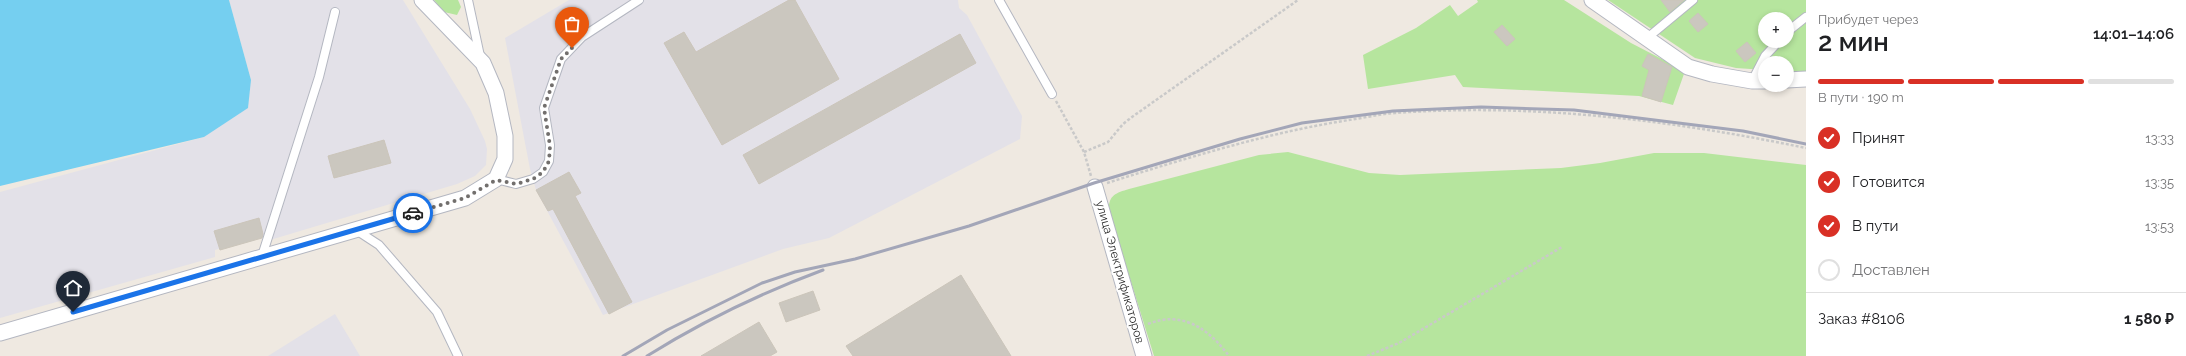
<!DOCTYPE html>
<html lang="ru">
<head>
<meta charset="utf-8">
<style>
	:root { --surface:#fff; --page:#f6f6f6; --text:#202124; --muted:#757577; --line:#e0e0e0; --accent:#d93025 }
	body { margin:0; font-family:Raleway,sans-serif; background:var(--page); color:var(--text); height:100vh; display:flex; flex-direction:column; font-size:15px; white-space:nowrap }
	* { box-sizing:border-box; margin:0 }
	p { font-size:13px; color:var(--muted) }
	.icon { flex:none; width:22px; height:22px; fill:none; stroke:currentColor; stroke-width:2; stroke-linecap:round; stroke-linejoin:round }
	.map { position:relative; flex:1; overflow:hidden }
	.drawer { display:flex; flex-direction:column; background:var(--surface); width:380px }
	.drawer>* { flex:none }
	.fabs { position:absolute; left:1758px; top:12px; display:grid; gap:8px }
	.fabs a { display:grid; place-items:center; width:36px; height:36px; border-radius:50%; background:var(--surface); box-shadow:0 2px 6px #0003; font-size:20px }
	.pin { position:absolute; display:grid; place-items:center; width:34px; height:34px; color:#fff; margin:-41px -17px; border-radius:50% 50% 50% 0; rotate:-45deg; box-shadow:0 0 4px #0007 }
	.pin .icon { rotate:45deg }
	.courier { position:absolute; display:grid; place-items:center; width:40px; height:40px; margin:-20px; border:3px solid #1a73e8; border-radius:50%; background:#fff; color:#222; box-shadow:0 1px 5px #0007 }
	.head em { font-style:normal; font-weight:600 }
	.head div { display:flex; flex-direction:column-reverse }
	.head { display:flex; align-items:center; justify-content:space-between; height:68px; padding:0 12px }
	h1 { font-size:26px; font-weight:600; line-height:30px }
	.bar { display:grid; grid-template-columns:repeat(4,1fr); gap:6px 4px; align-content:center; height:48px; padding:0 12px }
	.bar i { height:5px; border-radius:3px; background:var(--line) }
	.bar .current { background:var(--accent) }
	.bar p { grid-column:span 4 }
	.line { display:flex; align-items:center; gap:10px; padding:0 12px; border-top:1px solid var(--line) }
	.line div { flex:1 }
	ol { padding:0 12px; list-style:none }
	li { display:flex; align-items:center; gap:12px; height:44px }
	li p { margin-inline-start:auto }
	li .icon { padding:4px; border-radius:50%; background:var(--accent); color:#fff; stroke-width:4 }
	li:last-child { color:var(--muted) }
	li i { width:22px; height:22px; border:2px solid var(--line); border-radius:50% }
	main { display:flex; flex:1; min-height:0 }
	.map>svg:first-child { display:block }
</style>
</head>
<body>
<main>
<div class="map">
<svg width="1806" height="356" viewBox="0 0 1806 356">
	<rect width="100%" height="100%" fill="#efe9e1"/>
	<g fill="#e3e1e8">
		<polygon points="229,0 403,0 470,109 485,141 487,149 486,165 475,176 457,184 270,240 267,235 215,250 215,257 0,318 0,192 204,137 251,80"/>
		<polygon points="569,0 958,0 959,8 967,15 1022,116 1020,139 829,238 783,249 603,315 536,190 530,169 505,38"/>
		<polygon points="335,314 360,356 268,356"/>
	</g>
	<g fill="#b6e59e" fill-rule="evenodd">
		<polygon points="434,0 458,0 461,7 457,15 444,12"/>
		<polygon points="1477,0 1564,0 1631,43 1685,71 1673,105 1639,96 1463,87 1455,75 1368,89 1363,55 1416,28 1450,5 1458,16 1478,2"/>
		<path d="M 1608,0 L 1806,0 L 1806,74 L 1787,73 L 1787,63 L 1765,63 L 1765,70 L 1736,68 L 1695,58 ZM 1765,19 L 1787,19 L 1787,41 L 1765,41 Z"/>
		<path d="M 1288,152 L 1369,173 L 1400,175 L 1561,168 L 1600,163 L 1654,153 L 1704,153 L 1806,165 L 1806,356 L 1154,356 L 1109,211 C 1108,196 1115,193 1129,189 L 1259,155 Z"/>
	</g>
	<polygon fill="#75cff0" points="0,0 229,0 251,80 248,108 204,137 0,186"/>
	<g fill="#cbc7bf" stroke="#cbc5ba">
		<polygon points="789,0 795,0 839,79 722,145 664,43 684,32 696,52"/>
		<polygon points="1661,0 1684,0 1670,12"/>
		<polygon points="1698,13 1708,24 1698,32 1689,21"/>
		<polygon points="1502,25 1515,39 1507,46 1494,32"/>
		<polygon points="960,34 976,63 759,184 743,155"/>
		<polygon points="1747,42 1756,53 1745,62 1736,51"/>
		<polygon points="1648,54 1672,67 1661,102 1642,96 1649,70 1642,66"/>
		<polygon points="384,140 391,163 334,178 328,156"/>
		<polygon points="569,172 581,193 575,196 632,302 609,314 553,209 548,211 536,190"/>
		<polygon points="259,218 263,234 262,238 220,250 214,231"/>
		<polygon points="961,275 1011,356 853,356 846,346"/>
		<polygon points="813,291 820,310 786,322 779,303"/>
		<polygon points="759,322 777,352 770,356 701,356"/>
	</g>
	<g fill="none" stroke-linecap="round" stroke-linejoin="round">
		<g stroke="#b4b7c1" stroke-width="10">
			<g id="service">
				<polyline points="468,0 480,56"/>
				<polyline points="999,0 1052,94"/>
				<polyline points="1787,32 1806,17"/>
				<polyline points="1646,39 1693,0"/>
				<polyline points="1752,81 1765,56 1779,41"/>
				<polyline points="496,179 516,184 533,179 543,172 549,161 550,145 544,108 561,59 582,37 639,0"/>
				<polyline points="356,230 379,245 437,312 458,356"/>
				<polyline points="262,256 319,77 335,12"/>
			</g>
		</g>
		<g stroke="#b4b7c1" stroke-width="17">
			<g id="minor">
				<polyline points="1592,0 1688,67 1712,74 1752,81 1765,81"/>
				<polyline points="1787,80 1806,79"/>
				<polyline points="1095,187 1144,356"/>
				<polyline points="0,333 465,198 496,179 505,159 505,136 496,93 483,63 422,0"/>
			</g>
		</g>
		<g stroke="#c9c9c9" stroke-width="2.5" stroke-dasharray="3 2" stroke-linecap="butt">
			<polyline points="1056,101 1084,152 1091,176"/>
			<polyline points="1084,152 1108,142 1123,124 1132,117 1298,0"/>
			<path d="M 1107,183 C 1187,158 1266,133 1349,120 C 1364,118 1379,114 1395,113 C 1532,103 1671,120 1806,148"/>
			<path d="M 1148,324 C 1182,310 1209,329 1229,356"/>
			<polyline points="1367,356 1399,343 1562,247"/>
		</g>
		<use href="#service" stroke="#fff" stroke-width="8"/>
		<use href="#minor" stroke="#fff" stroke-width="15"/>
		<g stroke="#a3a6b8" stroke-width="3">
			<polyline points="623,356 667,330 762,283 795,272 855,259 969,226 1094,183 1240,139 1302,123 1393,111 1481,107 1574,110 1743,131 1806,144"/>
			<path d="M 647,356 C 703,321 761,293 823,270"/>
		</g>
	</g>
	<g fill="none" stroke-linecap="round" stroke-linejoin="round">
		<polyline stroke="#726f6d" stroke-width="4" stroke-dasharray="0 7.2" points="413,213 465,198 496,180 516,184 533,179 543,172 549,161 550,146 544,108 561,59 572,48"/>
		<polyline stroke="#1a73e8" stroke-width="5" points="73,312 413,213"/>
	</g>
	<g text-anchor="middle" dominant-baseline="central" stroke-width="4" stroke-linejoin="round" paint-order="stroke">
		<g font-size="12" fill="#2e2e2e" stroke="#fff">
			<text transform="translate(1120 272) rotate(74)">улица Электрификаторов</text>
		</g>
	</g>
</svg>
<div class="fabs">
<a>+</a>
<a>−</a>
</div>
<div class="pin" style="left:572px;top:48px;background:#ea580c"><svg class="icon" aria-label="bag" viewBox="0 0 24 24"><path d="M5 8h14l-1 12H6zM9 8a3 3 0 0 1 6 0"/></svg></div>
<div class="pin" style="left:73px;top:312px;background:#1f2937"><svg class="icon" aria-label="home" viewBox="0 0 24 24"><path d="M3 11l9-7 9 7M6 9v11h12V9"/></svg></div>
<div class="courier" style="left:413px;top:213px"><svg class="icon" aria-label="car" viewBox="0 0 24 24"><path d="M5 17H2v-5l4-1 3-4h7l3 4 3 1v5h-3M9 17h6M6 11h13"/><circle cx="7" cy="17" r="2"/><circle cx="17" cy="17" r="2"/></svg></div>
</div>
<section class="drawer">
<div class="head"><div><h1>2 мин</h1><p>Прибудет через</p></div><em>14:01–14:06</em></div>
<div class="bar"><i class="current"></i><i class="current"></i><i class="current"></i><i></i><p>В пути · 190 m</p></div>
<ol>
<li><svg class="icon" aria-label="check" viewBox="0 0 24 24"><path d="M5 12l5 5 9-10"/></svg>Принят<p>13:33</p></li>
<li><svg class="icon" aria-label="check" viewBox="0 0 24 24"><path d="M5 12l5 5 9-10"/></svg>Готовится<p>13:35</p></li>
<li><svg class="icon" aria-label="check" viewBox="0 0 24 24"><path d="M5 12l5 5 9-10"/></svg>В пути<p>13:53</p></li>
<li><i></i>Доставлен</li>
</ol>
<div class="line" style="height:52px"><div>Заказ #8106</div><b>1 580 ₽</b></div>
</section>
</main>
</body>
</html>
